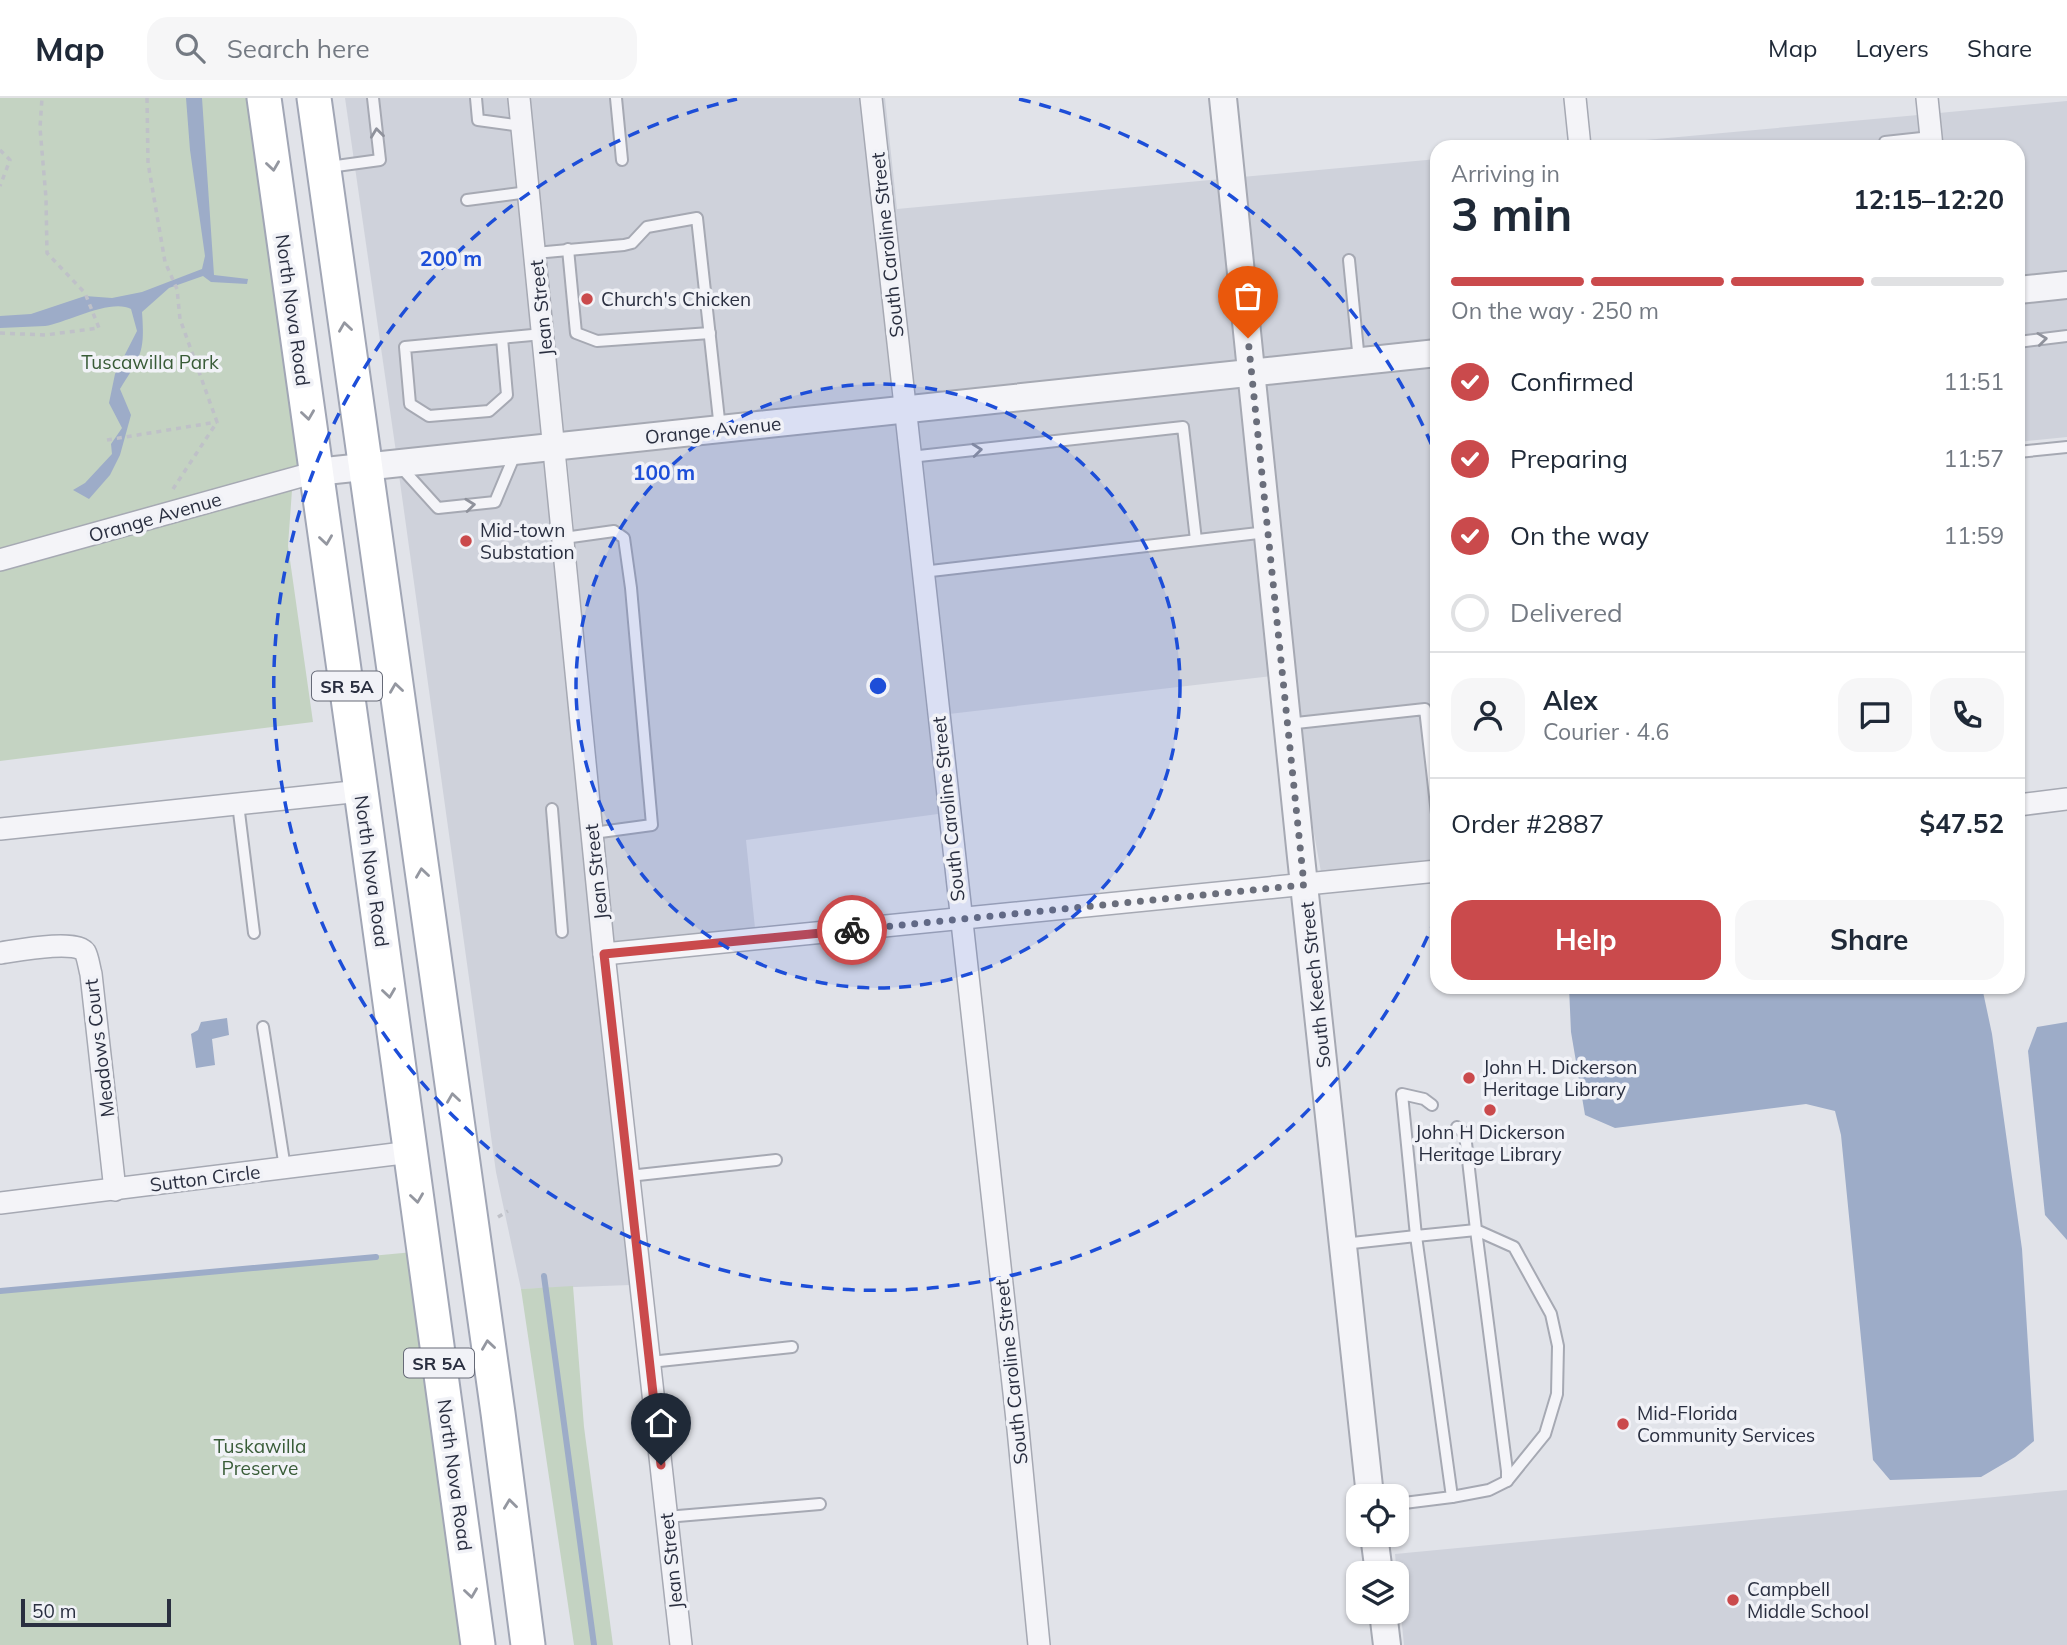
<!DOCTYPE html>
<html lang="en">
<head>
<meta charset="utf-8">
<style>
	:root { --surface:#fff; --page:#f6f6f7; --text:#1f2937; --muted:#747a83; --line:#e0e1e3; --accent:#ca4a4c }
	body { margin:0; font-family:Mulish,sans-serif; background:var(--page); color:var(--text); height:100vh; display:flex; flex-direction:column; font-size:26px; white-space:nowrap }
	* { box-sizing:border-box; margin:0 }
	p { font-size:23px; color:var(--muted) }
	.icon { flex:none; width:38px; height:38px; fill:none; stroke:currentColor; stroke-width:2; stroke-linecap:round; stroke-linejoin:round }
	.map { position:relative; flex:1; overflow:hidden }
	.panel { position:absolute; left:1430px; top:42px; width:595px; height:854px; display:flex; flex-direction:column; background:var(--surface); border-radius:21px; box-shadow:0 2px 5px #0004 }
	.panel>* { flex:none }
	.controls { position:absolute; left:1346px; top:1386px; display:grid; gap:14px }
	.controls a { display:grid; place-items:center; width:63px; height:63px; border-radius:14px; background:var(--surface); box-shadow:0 2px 5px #0004; font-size:35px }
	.scale { position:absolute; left:21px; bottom:18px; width:150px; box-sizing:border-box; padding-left:7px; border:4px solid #2a2f40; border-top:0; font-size:19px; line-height:24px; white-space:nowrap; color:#2a2f40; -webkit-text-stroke:5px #f1f2f7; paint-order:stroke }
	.pin { position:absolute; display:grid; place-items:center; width:60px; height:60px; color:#fff; margin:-72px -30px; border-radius:50% 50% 50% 0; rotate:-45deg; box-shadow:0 0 7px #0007 }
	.pin .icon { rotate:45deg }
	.courier { position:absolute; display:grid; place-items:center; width:70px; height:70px; margin:-35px; border:5px solid #ca4a4c; border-radius:50%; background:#fff; color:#222; box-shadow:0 2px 9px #0007 }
	.head em { font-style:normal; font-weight:700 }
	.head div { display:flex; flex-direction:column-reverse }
	.head { display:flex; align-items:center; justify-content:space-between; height:119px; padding:0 21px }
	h1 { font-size:46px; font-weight:700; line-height:52px }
	.bar { display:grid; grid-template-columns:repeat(4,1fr); gap:10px 7px; align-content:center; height:84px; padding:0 21px }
	.bar i { height:9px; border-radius:5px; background:var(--line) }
	.bar .on { background:var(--accent) }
	.bar p { grid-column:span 4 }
	.line { display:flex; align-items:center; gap:18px; padding:0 21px; border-top:2px solid var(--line) }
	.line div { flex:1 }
	.round { display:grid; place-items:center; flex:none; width:74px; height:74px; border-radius:21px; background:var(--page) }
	ol { padding:0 21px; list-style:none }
	li { display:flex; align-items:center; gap:21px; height:77px }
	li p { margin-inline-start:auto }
	li .icon { padding:7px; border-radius:50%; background:var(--accent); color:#fff; stroke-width:4 }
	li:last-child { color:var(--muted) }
	li i { width:38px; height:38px; border:4px solid var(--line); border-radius:50% }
	.cta { display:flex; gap:14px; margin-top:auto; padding:14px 21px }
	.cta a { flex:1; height:80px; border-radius:21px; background:var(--accent); color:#fff; font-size:28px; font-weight:700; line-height:80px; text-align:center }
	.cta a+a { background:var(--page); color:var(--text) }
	header { display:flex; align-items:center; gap:42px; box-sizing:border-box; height:98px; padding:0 35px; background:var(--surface); border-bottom:2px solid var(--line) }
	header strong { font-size:33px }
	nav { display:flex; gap:38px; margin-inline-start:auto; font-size:24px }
	.search { width:490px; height:63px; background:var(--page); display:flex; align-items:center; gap:18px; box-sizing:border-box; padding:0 24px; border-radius:21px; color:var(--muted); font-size:26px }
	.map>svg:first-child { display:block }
</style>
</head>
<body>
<header>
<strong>Map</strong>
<div class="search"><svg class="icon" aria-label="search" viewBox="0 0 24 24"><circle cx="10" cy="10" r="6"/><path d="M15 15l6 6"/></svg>Search here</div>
<nav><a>Map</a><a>Layers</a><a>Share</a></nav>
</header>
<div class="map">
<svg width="2067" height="1547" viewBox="0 0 2067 1547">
	<rect width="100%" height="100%" fill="#e1e3e9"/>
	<g fill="#cfd2db">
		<polygon points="345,0 508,0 543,338 396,354"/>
		<polygon points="529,0 861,0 892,301 564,336"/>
		<polygon points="882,0 885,0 897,111 1221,81 1239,264 913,299"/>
		<polygon points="2067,3 2067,176 2018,181 2018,49 1943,49 1939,15"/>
		<polygon points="1918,17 1921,49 1591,49 1591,47"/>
		<polygon points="1437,61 1437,243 1260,262 1242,79"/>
		<polygon points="2067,199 2067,339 2018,344 2018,204"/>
		<polygon points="1437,266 1437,761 1321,774 1303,675 1263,285"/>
		<polygon points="1242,287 1272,578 949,616 916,322"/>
		<polygon points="895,324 938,716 746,742 755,830 614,844 567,359"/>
		<polygon points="546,361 594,869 630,1187 521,1191 496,1074 399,377"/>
		<polygon points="2067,1392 2067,1547 1404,1547 1395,1456"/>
	</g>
	<g fill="#c4d3c2">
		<polygon points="0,0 264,0 316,374 0,462"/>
		<polygon points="292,392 288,448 313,624 0,663 0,473"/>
		<polygon points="424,1153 478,1547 0,1547 0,1193"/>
		<polygon points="573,1188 584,1329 613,1547 574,1547 521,1191"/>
	</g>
	<g fill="#9dacc8">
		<path d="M 186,0 L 202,0 L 214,177 L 248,181 L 247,186 L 211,184 L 203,178 L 169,190 L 142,214 C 145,255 141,257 120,291 L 131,317 L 120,357 L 110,377 L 89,401 L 73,392 L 85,385 L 112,356 L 111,346 L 122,330 L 109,305 L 115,276 L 137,233 L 131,211 C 111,200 66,225 45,228 C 30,229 15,229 0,230 L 0,218 L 31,216 L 85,198 L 112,200 L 142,194 L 202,171 L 205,158 L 190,52 Z"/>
		<polygon points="1569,889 1982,889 1992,936 2022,1151 2034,1343 2015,1359 1981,1379 1890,1382 1873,1362 1841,1037 1835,1013 1806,1006 1615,1030 1585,1017 1571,934"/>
		<polygon points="227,920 229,937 212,941 215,967 196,970 191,936 198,932 201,924"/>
		<polygon points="2067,924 2067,1142 2045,1117 2028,953 2037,929"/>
	</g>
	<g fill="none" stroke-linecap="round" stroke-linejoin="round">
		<g stroke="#9dacc8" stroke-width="6">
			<polyline points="544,1178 594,1547"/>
			<polyline points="0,1193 376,1159"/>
		</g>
		<g stroke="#a6a9b3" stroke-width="14">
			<g id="service">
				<polyline points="476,0 478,22 522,28"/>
				<polyline points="616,0 622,62"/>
				<polyline points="1885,49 1885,44 1931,39"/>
				<polyline points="329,69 380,62 373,0"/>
				<polyline points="467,102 528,94"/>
				<polyline points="568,151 576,235 597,243 710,235"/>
				<polyline points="535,155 624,147 632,145 647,129 697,120 720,331"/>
				<polyline points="1349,162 1359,263"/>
				<polyline points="502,240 507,297 489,313 429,318 410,306 405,249 543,236"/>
				<polyline points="2018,244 2067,238"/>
				<polyline points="2018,354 2067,349"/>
				<polyline points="910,359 1183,329 1196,442"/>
				<polyline points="399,367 438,410 495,404 516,354"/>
				<polyline points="564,440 614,433 624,440 631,490 652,727 593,735"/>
				<polyline points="922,474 1267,434"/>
				<polyline points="1287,626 1425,611 1437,716"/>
				<polyline points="238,706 254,835"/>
				<polyline points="552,711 562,834"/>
				<polyline points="263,929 285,1070"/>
				<polyline points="1432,1007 1424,1001 1402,996 1416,1138 1476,1132 1507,1373 1507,1383 1489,1392 1452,1399"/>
				<polyline points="1457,1029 1465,1036 1476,1132 1514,1149 1551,1216 1558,1248 1557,1296 1545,1336 1507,1383"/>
				<polyline points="629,1078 776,1062"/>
				<polyline points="1343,1146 1416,1138 1452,1399 1396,1406"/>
				<polyline points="650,1264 792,1249"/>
				<polyline points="666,1419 820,1406"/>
			</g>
		</g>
		<g stroke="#a6a9b3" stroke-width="24">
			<g id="minor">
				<polyline points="519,0 604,856 681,1547"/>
				<polyline points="871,0 1018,1331 1039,1547"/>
				<polyline points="1575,0 1580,49"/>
				<polyline points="1927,0 1932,49"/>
				<polyline points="0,462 316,374"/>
				<polyline points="2018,707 2067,701"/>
				<polyline points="0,731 361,693"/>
				<path d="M 0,855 C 15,853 76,841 85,854 C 88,859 89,869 91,876 L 115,1092"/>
				<polyline points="604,856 1437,773"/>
				<polyline points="0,1105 411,1054"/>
			</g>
		</g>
		<g stroke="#a6a9b3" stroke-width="30">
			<g id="tertiary">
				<polyline points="1223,0 1301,759 1370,1398"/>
				<polyline points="2018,192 2067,187"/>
				<polyline points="316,374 1437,255"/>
				<polyline points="1374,1437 1379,1475"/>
				<polyline points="1383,1514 1387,1547"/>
			</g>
		</g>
		<g stroke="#a1a6b5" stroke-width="37">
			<g id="primary">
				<polyline points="264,0 361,693 478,1547"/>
				<polyline points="314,0 498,1315 528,1547"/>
			</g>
		</g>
		<g stroke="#bfc1c8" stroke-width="3.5" stroke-dasharray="5 5" stroke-linecap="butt">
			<polyline points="147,0 148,65 165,164 177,191 180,221 217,324 173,391"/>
			<polyline points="0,52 10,62 0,88"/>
			<polyline points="0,235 45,237 99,230 85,195 47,155 46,100 40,30 42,0"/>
			<polyline points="107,342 217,324"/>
			<polyline points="498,1119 508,1113"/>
		</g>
		<use href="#service" stroke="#f4f4f8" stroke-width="10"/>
		<use href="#minor" stroke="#f4f4f8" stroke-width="21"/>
		<use href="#tertiary" stroke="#f4f4f8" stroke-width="26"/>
		<use href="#primary" stroke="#fff" stroke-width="33"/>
	</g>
	<defs><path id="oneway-chevron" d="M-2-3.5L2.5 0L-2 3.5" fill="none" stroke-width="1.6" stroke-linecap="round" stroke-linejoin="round" transform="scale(1.75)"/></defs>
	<g stroke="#8f929c">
		<use href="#oneway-chevron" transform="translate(377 35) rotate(-97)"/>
		<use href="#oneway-chevron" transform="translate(2042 241) rotate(-7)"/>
		<use href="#oneway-chevron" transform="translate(977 352) rotate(-6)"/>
		<use href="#oneway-chevron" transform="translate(470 407) rotate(-6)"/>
	</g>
	<g stroke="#9497a0">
		<use href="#oneway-chevron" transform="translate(273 68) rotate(82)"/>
		<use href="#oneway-chevron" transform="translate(345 229) rotate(-98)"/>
		<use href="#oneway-chevron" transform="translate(308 317) rotate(82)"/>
		<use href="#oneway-chevron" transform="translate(326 442) rotate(82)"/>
		<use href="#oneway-chevron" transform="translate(396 590) rotate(-98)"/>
		<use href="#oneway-chevron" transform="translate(422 775) rotate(-98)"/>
		<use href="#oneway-chevron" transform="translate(389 895) rotate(82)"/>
		<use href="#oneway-chevron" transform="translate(453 1000) rotate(-98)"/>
		<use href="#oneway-chevron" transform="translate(417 1100) rotate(82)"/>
		<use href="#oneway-chevron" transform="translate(488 1247) rotate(-98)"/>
		<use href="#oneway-chevron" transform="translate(510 1406) rotate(-97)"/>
		<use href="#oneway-chevron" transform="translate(471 1495) rotate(82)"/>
	</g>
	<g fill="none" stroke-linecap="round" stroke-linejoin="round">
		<polyline stroke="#6a6e7b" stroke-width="7" stroke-dasharray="0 12.6" points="852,832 1304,787 1248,240"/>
		<polyline stroke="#ca4a4c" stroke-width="9" points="661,1367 604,856 852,832"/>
	</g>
	<circle cx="878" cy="588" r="302" fill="#1d4ed8" fill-opacity=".12"/>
	<g fill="none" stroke="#1d4ed8" stroke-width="3.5" stroke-dasharray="12 9">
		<circle cx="878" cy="588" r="302"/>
		<path d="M1436 819A604 604 0 1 1 737 1M1019 1A604 604 0 0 1 1436 357"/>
	</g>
	<g fill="#ca4a4c" stroke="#f1f2f7" stroke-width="2.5">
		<circle cx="587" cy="201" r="7"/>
		<circle cx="466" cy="443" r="7"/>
		<circle cx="1469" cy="980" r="7"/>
		<circle cx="1490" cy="1012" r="7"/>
		<circle cx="1623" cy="1326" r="7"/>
		<circle cx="1733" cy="1502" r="7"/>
	</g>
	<g text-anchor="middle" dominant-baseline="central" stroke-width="7" stroke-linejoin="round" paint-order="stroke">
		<g fill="#f1f2f7" stroke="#666a77" stroke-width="2">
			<rect x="312" y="573.5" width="70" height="29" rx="5"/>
			<rect x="404" y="1250.5" width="70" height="29" rx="5"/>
		</g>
		<g font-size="18" font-weight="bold" fill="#2a2f40">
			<text x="347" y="588">SR 5A</text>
			<text x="439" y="1265">SR 5A</text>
		</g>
		<g font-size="19" fill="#2a2f40" stroke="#f1f2f7">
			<text transform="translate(887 147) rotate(-96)">South Caroline Street</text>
			<text transform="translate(541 210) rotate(-96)">Jean Street</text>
			<text transform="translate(293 212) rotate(82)">North Nova Road</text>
			<text transform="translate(713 332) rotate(-6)">Orange Avenue</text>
			<text transform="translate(155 419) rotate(-16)">Orange Avenue</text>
			<text transform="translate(948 711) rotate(-96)">South Caroline Street</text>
			<text transform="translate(372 773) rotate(82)">North Nova Road</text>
			<text transform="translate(596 774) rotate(-96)">Jean Street</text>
			<text transform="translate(1315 887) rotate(-96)">South Keech Street</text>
			<text transform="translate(99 950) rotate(-97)">Meadows Court</text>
			<text transform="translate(205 1080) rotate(-7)">Sutton Circle</text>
			<text transform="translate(1011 1274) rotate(-96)">South Caroline Street</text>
			<text transform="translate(455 1377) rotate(82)">North Nova Road</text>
			<text transform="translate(671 1463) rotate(-96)">Jean Street</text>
		</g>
		<g font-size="19" fill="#2a2f40" stroke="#f1f2f7" text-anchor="start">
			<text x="601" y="201">Church's Chicken</text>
			<text x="480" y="432">Mid-town<tspan x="480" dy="22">Substation</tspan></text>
			<text x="1483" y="969">John H. Dickerson<tspan x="1483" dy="22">Heritage Library</tspan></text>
			<text x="1490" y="1034" text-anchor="middle">John H Dickerson<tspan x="1490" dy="22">Heritage Library</tspan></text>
			<text x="1637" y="1315">Mid-Florida<tspan x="1637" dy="22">Community Services</tspan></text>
			<text x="1747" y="1491">Campbell<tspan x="1747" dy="22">Middle School</tspan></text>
		</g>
		<g font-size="19" fill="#395c38" stroke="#f1f2f7">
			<text x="150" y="264">Tuscawilla Park</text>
			<text x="260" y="1348">Tuskawilla<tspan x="260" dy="22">Preserve</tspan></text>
		</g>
	</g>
	<circle cx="878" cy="588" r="10" fill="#1d4ed8" stroke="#f1f2f7" stroke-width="3.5"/>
	<g font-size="21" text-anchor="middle" font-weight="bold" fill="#1d4ed8" stroke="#f1f2f7" stroke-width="7" stroke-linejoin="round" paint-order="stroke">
		<text x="451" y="168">200 m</text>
		<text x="664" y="382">100 m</text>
	</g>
</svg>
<div class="controls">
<a><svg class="icon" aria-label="locate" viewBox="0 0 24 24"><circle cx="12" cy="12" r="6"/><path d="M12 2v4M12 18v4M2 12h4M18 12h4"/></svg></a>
<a><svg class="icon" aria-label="layers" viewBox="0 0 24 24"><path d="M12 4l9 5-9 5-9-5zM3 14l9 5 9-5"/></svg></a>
</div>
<div class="scale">50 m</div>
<div class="pin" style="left:1248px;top:240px;background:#ea580c"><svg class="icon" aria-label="bag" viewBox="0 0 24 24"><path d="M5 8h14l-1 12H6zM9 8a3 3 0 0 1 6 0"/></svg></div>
<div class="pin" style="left:661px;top:1367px;background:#1f2937"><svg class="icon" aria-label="home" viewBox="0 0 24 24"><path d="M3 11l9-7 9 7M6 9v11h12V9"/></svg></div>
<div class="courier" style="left:852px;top:832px"><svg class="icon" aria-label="bike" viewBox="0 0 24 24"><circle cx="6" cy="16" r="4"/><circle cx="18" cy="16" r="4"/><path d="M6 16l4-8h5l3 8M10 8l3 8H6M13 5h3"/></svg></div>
<section class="panel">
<div class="head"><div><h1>3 min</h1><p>Arriving in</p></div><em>12:15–12:20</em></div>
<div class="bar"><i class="on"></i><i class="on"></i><i class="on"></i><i></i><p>On the way · 250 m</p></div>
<ol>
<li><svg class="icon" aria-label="check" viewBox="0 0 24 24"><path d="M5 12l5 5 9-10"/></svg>Confirmed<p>11:51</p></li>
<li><svg class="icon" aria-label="check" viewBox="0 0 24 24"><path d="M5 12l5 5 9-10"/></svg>Preparing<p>11:57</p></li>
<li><svg class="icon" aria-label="check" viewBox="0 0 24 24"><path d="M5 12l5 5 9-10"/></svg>On the way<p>11:59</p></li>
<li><i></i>Delivered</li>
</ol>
<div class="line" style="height:126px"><a class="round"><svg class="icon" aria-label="person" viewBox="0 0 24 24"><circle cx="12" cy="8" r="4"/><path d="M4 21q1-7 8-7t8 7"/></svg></a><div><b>Alex</b><p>Courier · 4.6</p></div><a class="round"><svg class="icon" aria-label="chat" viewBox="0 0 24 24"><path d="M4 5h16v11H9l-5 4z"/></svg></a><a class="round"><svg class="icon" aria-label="phone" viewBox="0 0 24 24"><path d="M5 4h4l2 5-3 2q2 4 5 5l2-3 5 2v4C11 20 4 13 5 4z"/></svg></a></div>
<div class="line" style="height:91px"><div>Order #2887</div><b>$47.52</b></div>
<div class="cta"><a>Help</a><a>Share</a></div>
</section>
</div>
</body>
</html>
